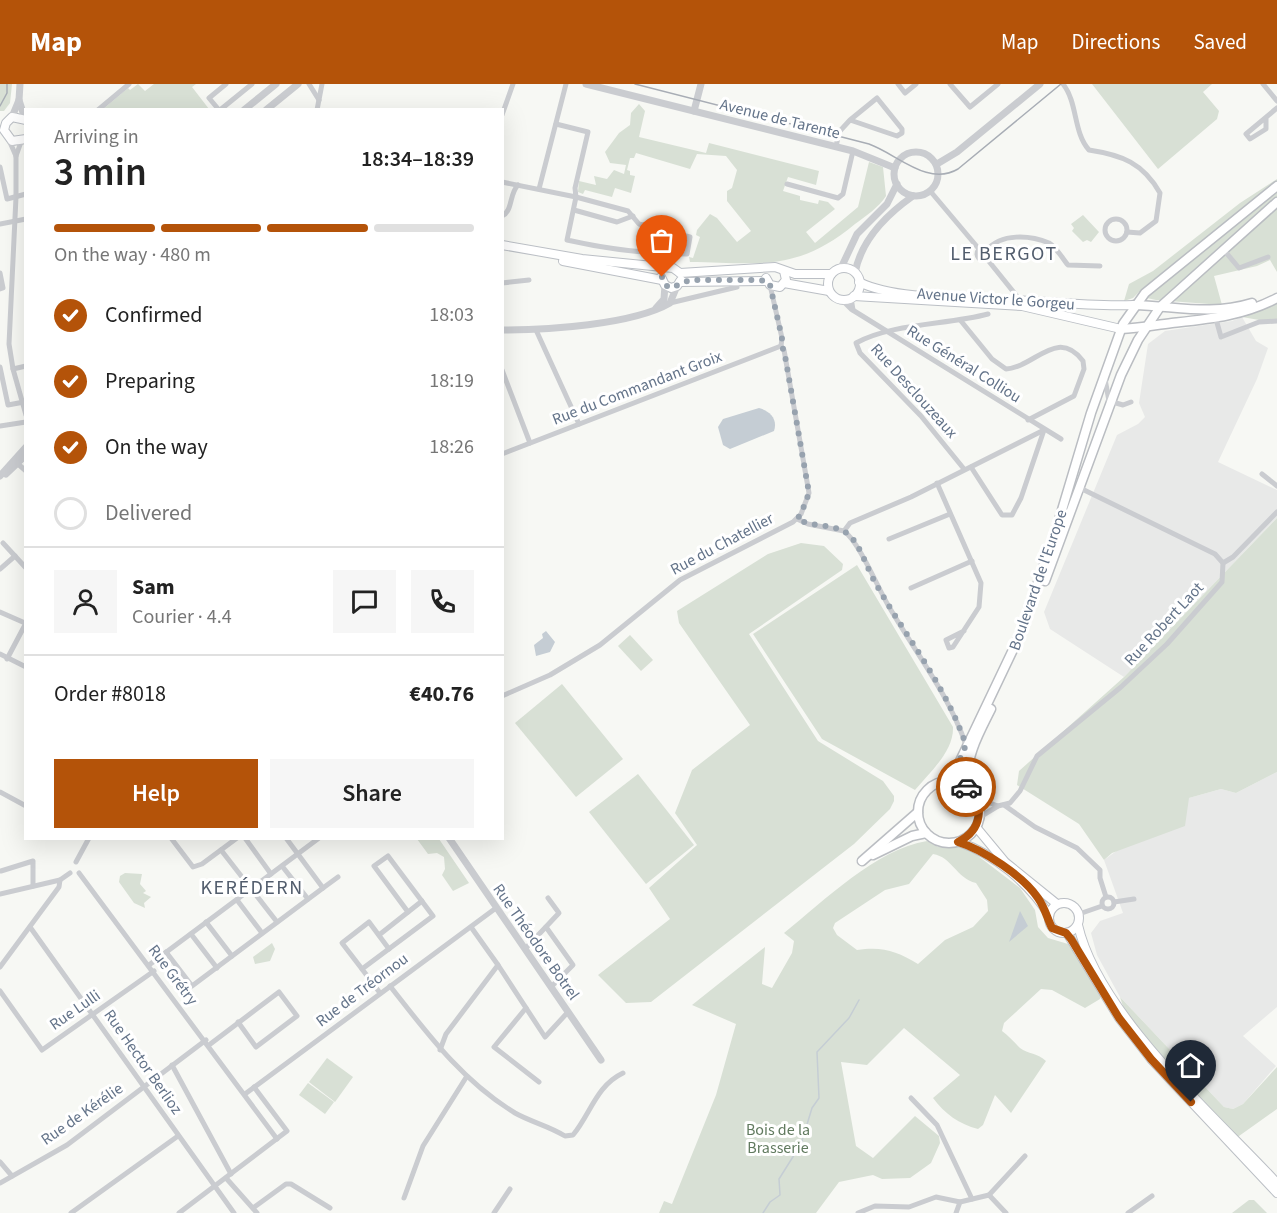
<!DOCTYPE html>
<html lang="en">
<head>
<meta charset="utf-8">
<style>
	:root { --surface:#fff; --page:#f6f6f6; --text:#222; --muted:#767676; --line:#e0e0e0; --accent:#b45309 }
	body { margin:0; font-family:"Source Sans 3",sans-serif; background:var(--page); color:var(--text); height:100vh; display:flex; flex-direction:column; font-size:22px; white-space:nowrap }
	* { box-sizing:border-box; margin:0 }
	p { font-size:20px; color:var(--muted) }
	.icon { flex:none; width:33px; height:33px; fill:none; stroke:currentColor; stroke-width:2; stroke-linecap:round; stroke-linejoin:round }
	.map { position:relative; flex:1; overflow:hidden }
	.details { position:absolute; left:24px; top:24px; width:480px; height:732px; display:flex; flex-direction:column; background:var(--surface); border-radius:0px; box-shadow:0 6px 24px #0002 }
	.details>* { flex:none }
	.pin { position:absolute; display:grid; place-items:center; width:51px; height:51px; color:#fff; margin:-62px -26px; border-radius:50% 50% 50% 0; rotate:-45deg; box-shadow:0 0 6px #0007 }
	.pin .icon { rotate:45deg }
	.courier { position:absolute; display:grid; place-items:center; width:60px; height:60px; margin:-30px; border:4px solid #b45309; border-radius:50%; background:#fff; color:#222; box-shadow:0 2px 8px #0007 }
	.summary em { font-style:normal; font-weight:600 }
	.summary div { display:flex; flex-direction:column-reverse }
	.summary { display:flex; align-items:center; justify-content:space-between; height:102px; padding:0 30px }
	h1 { font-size:39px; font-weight:600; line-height:45px }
	.bar { display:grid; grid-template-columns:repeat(4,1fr); gap:9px 6px; align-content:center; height:72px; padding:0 30px }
	.bar i { height:8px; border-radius:4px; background:var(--line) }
	.bar .current { background:var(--accent) }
	.bar p { grid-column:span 4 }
	.line { display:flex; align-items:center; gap:15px; padding:0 30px; border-top:2px solid var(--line) }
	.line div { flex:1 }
	.round { display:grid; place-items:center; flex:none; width:63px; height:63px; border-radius:0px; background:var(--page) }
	ol { padding:0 30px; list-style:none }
	li { display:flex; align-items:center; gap:18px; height:66px }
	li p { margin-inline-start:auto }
	li .icon { padding:6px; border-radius:50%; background:var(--accent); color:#fff; stroke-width:4 }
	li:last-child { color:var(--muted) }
	li i { width:33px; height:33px; border:3px solid var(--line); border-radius:50% }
	.primary-button { display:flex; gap:12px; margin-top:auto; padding:12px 30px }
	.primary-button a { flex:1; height:69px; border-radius:0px; background:var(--accent); color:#fff; font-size:24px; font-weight:600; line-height:69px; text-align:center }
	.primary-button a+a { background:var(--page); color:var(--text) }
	header { display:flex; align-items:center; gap:36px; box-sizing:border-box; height:84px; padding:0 30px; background:var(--accent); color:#fff }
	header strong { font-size:28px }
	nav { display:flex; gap:33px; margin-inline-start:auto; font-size:21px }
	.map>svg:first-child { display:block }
</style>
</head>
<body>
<header>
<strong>Map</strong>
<nav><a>Map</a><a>Directions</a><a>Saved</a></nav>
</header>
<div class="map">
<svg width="1277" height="1129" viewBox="0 0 1277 1129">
	<rect width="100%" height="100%" fill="#f7f8f4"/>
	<g fill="#e8e9e8">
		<polygon points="1242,233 1256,257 1268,264 1257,295 1218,378 1277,406 1277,434 1124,593 1050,545 1044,528 1117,351 1138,340 1145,333 1139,319 1148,260 1165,247 1232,237"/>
		<polygon points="1277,688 1277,923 1243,952 1276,982 1243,1020 1233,1025 1224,1023 1120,913 1097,871 1091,849 1100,837 1123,829 1104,776 1189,714 1221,705 1236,709"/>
	</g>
	<g fill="#d8e0d5" fill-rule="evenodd">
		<polygon points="0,0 12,0 10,19 4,27 0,27"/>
		<polygon points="138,0 145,7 154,0 196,0 192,3 209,25 102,26 128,4 130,6"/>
		<polygon points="1092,0 1212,0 1203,8 1219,27 1217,35 1158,85"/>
		<path d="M 639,20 L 645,27 L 639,53 L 706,69 L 709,59 L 819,87 L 816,101 L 788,93 L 783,107 L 800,112 L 800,116 L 818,120 L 819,116 L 828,118 L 835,125 L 806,148 L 815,159 L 858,123 L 869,78 L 883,83 L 886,112 C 879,123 866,132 855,140 C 797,188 761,179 690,178 L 689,173 L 693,174 L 700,153 L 696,151 L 697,146 L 710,130 L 717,134 L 737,158 L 751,147 L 727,117 L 727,107 L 732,104 L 737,86 L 726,72 L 697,70 L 690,85 L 636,69 L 634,74 L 630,74 L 627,86 L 630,87 L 630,91 L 635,92 L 631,109 L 615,104 L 612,113 L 585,106 L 583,110 L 578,108 L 579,97 L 596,101 L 594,92 L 607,95 L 614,86 L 624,90 L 626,81 L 610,79 L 605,68 L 619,49 L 630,41 L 631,29 Z"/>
		<polygon points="1277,95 1277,188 1270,176 1257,182 1214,192 1222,221 1156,216 1147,214 1139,208 1133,214 1124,217 1129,200 1153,187 1240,119"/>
		<polygon points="1083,131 1099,148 1091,158 1087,156 1083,158 1072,147 1074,144 1071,140"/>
		<polygon points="1277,219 1277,239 1242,233"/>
		<polygon points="1277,434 1277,688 1236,709 1221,705 1189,714 1185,742 1112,769 1104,776 1079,740 1017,701 1019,687 1124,593"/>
		<polygon points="801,459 824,462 843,480 842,486 749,550 818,657 883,697 894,712 894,717 890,725 854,760 651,918 626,919 598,891 670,835 649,804 697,761 675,729 692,686 750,641 679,539 677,527 768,470"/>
		<path d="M 857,481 L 953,643 C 954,667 930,688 915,706 L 822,655 L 753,550 Z"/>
		<polygon points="630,551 653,576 641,587 618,562"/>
		<polygon points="562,600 623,675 576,713 515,639"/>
		<polygon points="638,690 694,761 646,800 589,728"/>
		<polygon points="417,755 439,755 469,799 453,807 442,791 445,785 444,773 437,769 428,770"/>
		<path d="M 927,757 L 938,763 L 965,762 L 1020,804 L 1035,826 L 1038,843 L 1048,854 L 1068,860 L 1101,910 L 1100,915 L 1085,924 L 1052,906 L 1041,905 L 1004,939 L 1002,947 C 1009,952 1014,958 1020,964 C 1028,970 1038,969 1046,977 L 1011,1029 L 995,1011 L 983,1041 L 978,1045 C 959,1040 945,1030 933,1014 L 960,991 L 904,944 L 867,981 L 841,978 L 856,1062 L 873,1074 L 915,1032 L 939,1052 L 940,1059 L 931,1079 L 910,1094 L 882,1095 L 873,1091 L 839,1098 L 816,1129 L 659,1129 L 664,1117 L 672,1120 L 716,1011 L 736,940 L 692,921 L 765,863 L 762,900 L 772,904 L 792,869 L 794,857 L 784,849 C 824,817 876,765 927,757 ZM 933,770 C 952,773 956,794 976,799 L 987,816 L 988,827 L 973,843 L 945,856 L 918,880 C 897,867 882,862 857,866 L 837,851 L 833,844 L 835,839 L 885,806 L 909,800 Z"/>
		<polygon points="125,789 142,790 140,800 146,807 143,809 151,813 144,819 145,824 134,819 119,798 120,792"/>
		<polygon points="272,859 275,865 270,877 255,880 253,873"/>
		<polygon points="1120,913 1224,1023 1233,1025 1243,1020 1277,983 1277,1025 1232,1057 1130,944"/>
		<polygon points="327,974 353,993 335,1018 309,998"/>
		<polygon points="308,999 334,1018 325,1030 299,1011"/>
		<polygon points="1249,1116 1254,1116 1267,1129 1232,1129"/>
	</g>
	<g fill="#c5cdd4">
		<path d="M 759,324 C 770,327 778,335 774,347 L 730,365 L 723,361 L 718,343 L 723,335 Z"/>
		<polygon points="546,547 555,558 550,568 536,572 534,561 543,554 542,550"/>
		<polygon points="1020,827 1028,842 1009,858"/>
	</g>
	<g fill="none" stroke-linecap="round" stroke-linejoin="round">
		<polyline stroke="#c5cdd4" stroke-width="1.5" points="763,1129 770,1118 780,1111 779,1095 801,1060 812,1024 819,1014 817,968 849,934 859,916"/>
		<g stroke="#bbbfc5" stroke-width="10">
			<g id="secondary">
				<polyline points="26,36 12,33 6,39 4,46 12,57 26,55"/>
				<polyline points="502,161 582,175 673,184 680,189"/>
				<polyline points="563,177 662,196"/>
				<circle cx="844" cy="200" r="16"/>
				<polyline points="680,189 775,183 795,190 831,190"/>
				<polyline points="661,193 665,201 671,204 677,202 681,196"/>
				<polyline points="766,194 770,201 780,203 786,196 784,187"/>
				<polyline points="680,198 767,197"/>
				<path d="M 859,198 C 897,217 971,213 1014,216 C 1054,218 1094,223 1134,221"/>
				<polyline points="784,199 829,207"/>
				<polyline points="854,212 1022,222 1121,245"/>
				<polyline points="976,743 1005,778 1057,820"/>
				<path d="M 959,758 C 994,770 1029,799 1049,831"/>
				<circle cx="1064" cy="834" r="15"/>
				<path d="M 1078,841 C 1098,930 1216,1033 1277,1099"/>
				<polyline points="1067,849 1119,934 1151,975 1277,1109"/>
			</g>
		</g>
		<g stroke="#babdc2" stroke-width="11">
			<g id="primary">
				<path d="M 1134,221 C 1176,222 1210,232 1252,219"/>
				<path d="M 1121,245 C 1139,244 1155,241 1172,239 C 1209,235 1243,232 1277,214"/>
				<polyline points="1045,497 1121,291 1138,256 1160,223 1277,118"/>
				<circle cx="949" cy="728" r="31"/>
				<polyline points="950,698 1020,551 1056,446 1091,329 1123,240 1145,209 1277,102"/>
				<path d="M 966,703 C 967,670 977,653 991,625"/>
				<polyline points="873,771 912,752 926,749"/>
				<polyline points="862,777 918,728"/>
			</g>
		</g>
		<g stroke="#caccd0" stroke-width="5">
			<polyline points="309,0 319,16"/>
			<polyline points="898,0 905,9 916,0"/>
			<polyline points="950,0 970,23 998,0"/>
			<path d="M 1063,0 C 1078,19 1073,48 1089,66 C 1122,71 1143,79 1160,109 L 1156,137 L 1140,149 L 1127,148"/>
			<polyline points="1263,0 1277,17"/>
			<polyline points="98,26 129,0"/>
			<polyline points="219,26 209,14 226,0"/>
			<polyline points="220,26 252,0"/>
			<polyline points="317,26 322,0"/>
			<polyline points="502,31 513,0"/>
			<polyline points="1266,34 1266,45 1250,55 1246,50 1277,24"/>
			<polyline points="9,56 16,72 16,113 9,260 13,285 26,331"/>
			<polyline points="836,63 839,48 850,36 897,52 902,49 902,45 877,14 850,36"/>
			<polyline points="16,72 21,58"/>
			<polyline points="0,83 7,115 26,110"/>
			<path d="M 502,98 L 576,113 L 628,127 L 639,140 L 690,153 L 687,170 C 646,170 607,165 567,156 L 576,113 L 575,104 L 588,48 L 556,40"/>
			<polyline points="787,100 838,114 843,110 853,67"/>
			<polyline points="539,105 566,0"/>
			<polyline points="931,108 979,165"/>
			<polyline points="574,126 617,138 633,132"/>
			<path d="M 502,132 C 513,127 509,110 518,101"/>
			<circle cx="1116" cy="146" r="11"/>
			<polyline points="0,140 26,135"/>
			<circle cx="983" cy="170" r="6"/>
			<polyline points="1223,165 1239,184 1268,173"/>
			<path d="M 987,166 C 1001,149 1030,151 1049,159 C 1056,163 1063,175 1068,181 L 1100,182"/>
			<polyline points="987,175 1020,216"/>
			<polyline points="0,189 3,204 0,205"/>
			<polyline points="502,199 529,196"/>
			<polyline points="851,214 853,226"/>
			<polyline points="842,216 851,225 1061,355"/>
			<polyline points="670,219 737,203"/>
			<polyline points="1216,235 1221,253 1259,238 1277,237"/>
			<path d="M 961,237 L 992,275 L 1006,285 C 1035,283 1057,243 1083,277 L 1084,285 L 1074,312 L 1028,336"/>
			<polyline points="536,246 579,340"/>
			<polyline points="0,283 8,321 24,318"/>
			<polyline points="13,285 26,282"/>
			<polyline points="502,286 530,359"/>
			<polyline points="1105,295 1109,317 1123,321 1131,318"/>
			<polyline points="0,342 26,338"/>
			<polyline points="502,370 781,262"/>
			<polyline points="18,380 26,387"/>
			<polyline points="971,383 1002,431 1012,431 1021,414 1044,346"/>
			<path d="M 964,385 L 921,332 L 860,269 L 856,259 C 893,239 947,241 988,230"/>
			<polyline points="1262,390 1277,402"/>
			<polyline points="937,399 981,499 979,523 953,563 949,564 946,556 964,547"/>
			<polyline points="797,435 808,440 844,447 850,439 911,413 1044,346"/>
			<path d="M 844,447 C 859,458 877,502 888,521 C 915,568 948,609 966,661"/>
			<polyline points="889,455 950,430"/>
			<polyline points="3,459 26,484"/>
			<polyline points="1223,479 1233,473 1277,428"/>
			<polyline points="0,485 15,472"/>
			<polyline points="911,504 972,477"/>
			<polyline points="0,528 25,539"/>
			<polyline points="0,570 26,583"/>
			<polyline points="7,575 26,539"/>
			<polyline points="502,612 550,591 600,561 680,496 793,438 801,430 809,409 784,266 781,262 782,254 770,201"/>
			<polyline points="0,708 26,722"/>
			<polyline points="976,714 998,722"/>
			<polyline points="1004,721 1035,743 1077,764 1100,786 1100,794 1106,813"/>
			<polyline points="980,733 998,722 1010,719 1020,707 1037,672 1121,603 1167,560 1222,498 1223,479 1215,470 1080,404"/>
			<polyline points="171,754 193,783 202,780 237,754"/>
			<polyline points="245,754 271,790"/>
			<polyline points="221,766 277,838"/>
			<polyline points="76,778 89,754"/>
			<polyline points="282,782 308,815"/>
			<polyline points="1,787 33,777 33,802"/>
			<polyline points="79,789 277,1055"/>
			<polyline points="323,804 338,793"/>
			<polyline points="0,810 60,796 70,789"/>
			<circle cx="1108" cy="819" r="6"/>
			<polyline points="237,816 262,849"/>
			<polyline points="1114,818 1134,815"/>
			<polyline points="1079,830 1102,822"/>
			<polyline points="206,838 232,872"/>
			<polyline points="30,843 234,1129"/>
			<polyline points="546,843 573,881 551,903"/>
			<polyline points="191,850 217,884"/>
			<polyline points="379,851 422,817"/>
			<polyline points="525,865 559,829 548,814"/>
			<polyline points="166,868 192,902 323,804 286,754"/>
			<polyline points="149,881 319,754"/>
			<polyline points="498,881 545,953 568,928"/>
			<polyline points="0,883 59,803 60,796"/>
			<polyline points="362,885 342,859 369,838 389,865"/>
			<path d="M 390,902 C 427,949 462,997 515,1029 C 531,1038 549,1042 565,1052 L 573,1051 C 591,1029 596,1002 623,989"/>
			<polyline points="0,907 42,966 154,887"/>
			<polyline points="380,909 362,885 433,832 388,772 374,782 408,828"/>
			<polyline points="526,924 494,963 539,998"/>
			<polyline points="209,961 279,908 297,932 256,963 238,938"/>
			<polyline points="440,966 446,950 498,881 471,843"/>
			<polyline points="172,981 231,1090"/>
			<polyline points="245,1010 496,824"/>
			<polyline points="911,1014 937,1041 972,1115"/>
			<polyline points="0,1078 12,1092"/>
			<polyline points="226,1094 257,1129"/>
			<polyline points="0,1099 67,1061 206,956"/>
			<polyline points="989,1111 1025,1072"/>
			<polyline points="404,1114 423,1062 467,992"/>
			<polyline points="253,1124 286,1100 291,1100 330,1124"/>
			<polyline points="71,1129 178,1052"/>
			<polyline points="179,1129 287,1047 254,1003"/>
			<polyline points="494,1129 510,1105"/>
			<polyline points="858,1129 875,1122 909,1123 936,1113 960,1118"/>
			<polyline points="956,1129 960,1118 989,1111 1006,1129"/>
			<polyline points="1128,1129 1152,1112"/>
		</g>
		<g stroke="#caccd0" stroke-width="7">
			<polyline points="586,0 853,67 895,84"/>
			<polyline points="19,16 25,35"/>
			<polyline points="244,26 276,0"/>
			<polyline points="266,26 298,0"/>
			<polyline points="694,27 701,0"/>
			<polyline points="12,33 19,16 20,0"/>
			<circle cx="916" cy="90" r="22"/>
			<polyline points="937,80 957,68 1040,0"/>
			<polyline points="841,184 857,150 887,120 897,100"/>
			<path d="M 855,189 C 861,156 886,131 913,112"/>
			<polyline points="656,224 664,215 665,201"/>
			<path d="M 502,246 C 546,246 632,241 670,219 L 677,202"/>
			<polyline points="6,390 26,371"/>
			<polyline points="0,392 26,363"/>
			<polyline points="449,754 601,976"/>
		</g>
		<use href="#secondary" stroke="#fff" stroke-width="8"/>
		<use href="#primary" stroke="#fff" stroke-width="8"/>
		<g stroke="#a8adb5" stroke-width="1.5">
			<path d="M 635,0 L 869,60 C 897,70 928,103 958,85 L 1061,0"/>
			<polyline points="0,22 7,9 7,0"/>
		</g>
	</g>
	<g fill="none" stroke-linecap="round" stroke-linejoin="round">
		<path stroke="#97a2ae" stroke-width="6" stroke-dasharray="0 10.8" d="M 662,193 L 665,201 L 671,204 L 690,196 L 756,196 L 767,197 L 770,201 L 782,254 L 781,262 L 784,266 L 809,409 L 801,430 L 797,435 C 813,444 836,439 849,451 C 861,462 867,485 876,500 C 906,553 946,602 966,661 L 950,698 L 966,703"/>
		<path stroke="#b45309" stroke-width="8" d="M 966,703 C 986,720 982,746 958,758 C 984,766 1023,792 1038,814 C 1045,824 1047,834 1052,844 L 1066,849 L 1071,855 L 1119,934 L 1151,975 L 1191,1018"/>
	</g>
	<g text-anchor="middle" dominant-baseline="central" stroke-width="6" stroke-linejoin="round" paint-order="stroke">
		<g font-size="16" fill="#637389" stroke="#fff">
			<text transform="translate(780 35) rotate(14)">Avenue de Tarente</text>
			<text transform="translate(996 215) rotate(4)">Avenue Victor le Gorgeu</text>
			<text transform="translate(964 280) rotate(32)">Rue Général Colliou</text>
			<text transform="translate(637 304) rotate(-21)">Rue du Commandant Groix</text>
			<text transform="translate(914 307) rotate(48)">Rue Desclouzeaux</text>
			<text transform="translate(722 460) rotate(-28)">Rue du Chatellier</text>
			<text transform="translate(1038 496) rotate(-71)">Boulevard de l'Europe</text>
			<text transform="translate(1164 540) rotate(-47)">Rue Robert Laot</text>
			<text transform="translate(536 858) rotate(55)">Rue Théodore Botrel</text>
			<text transform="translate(173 891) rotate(53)">Rue Grétry</text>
			<text transform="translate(362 906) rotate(-37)">Rue de Tréornou</text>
			<text transform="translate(75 926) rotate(-35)">Rue Lulli</text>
			<text transform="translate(143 978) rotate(55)">Rue Hector Berlioz</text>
			<text transform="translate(82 1030) rotate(-35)">Rue de Kérélie</text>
		</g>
		<g font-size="16" fill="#617a5f" stroke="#fff">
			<text x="778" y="1046">Bois de la<tspan x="778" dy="18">Brasserie</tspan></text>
		</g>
		<g font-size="20" letter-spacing="1.5" fill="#525d6d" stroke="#fff">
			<text x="1004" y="170">LE BERGOT</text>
			<text x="252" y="804">KERÉDERN</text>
		</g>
	</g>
</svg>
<div class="pin" style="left:662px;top:193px;background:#ea580c"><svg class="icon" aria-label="bag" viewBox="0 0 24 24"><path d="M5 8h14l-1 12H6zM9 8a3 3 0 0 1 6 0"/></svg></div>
<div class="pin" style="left:1191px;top:1018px;background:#1f2937"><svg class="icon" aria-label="home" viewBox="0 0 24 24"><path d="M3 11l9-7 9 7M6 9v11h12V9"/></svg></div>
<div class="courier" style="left:966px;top:703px"><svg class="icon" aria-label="car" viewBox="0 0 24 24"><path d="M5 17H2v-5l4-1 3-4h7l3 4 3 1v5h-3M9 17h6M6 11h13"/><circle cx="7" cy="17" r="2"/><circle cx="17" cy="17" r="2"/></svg></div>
<section class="details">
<div class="summary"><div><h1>3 min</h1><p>Arriving in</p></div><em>18:34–18:39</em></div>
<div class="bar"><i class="current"></i><i class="current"></i><i class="current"></i><i></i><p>On the way · 480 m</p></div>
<ol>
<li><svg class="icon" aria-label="check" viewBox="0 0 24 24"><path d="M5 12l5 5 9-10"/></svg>Confirmed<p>18:03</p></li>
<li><svg class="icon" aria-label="check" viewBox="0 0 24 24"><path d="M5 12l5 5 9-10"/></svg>Preparing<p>18:19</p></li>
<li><svg class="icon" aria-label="check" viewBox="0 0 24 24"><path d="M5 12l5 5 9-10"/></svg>On the way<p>18:26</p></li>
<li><i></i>Delivered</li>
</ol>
<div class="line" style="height:108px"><a class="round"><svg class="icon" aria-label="person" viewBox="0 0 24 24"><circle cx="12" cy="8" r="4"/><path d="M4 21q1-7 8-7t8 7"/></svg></a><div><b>Sam</b><p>Courier · 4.4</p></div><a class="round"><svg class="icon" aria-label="chat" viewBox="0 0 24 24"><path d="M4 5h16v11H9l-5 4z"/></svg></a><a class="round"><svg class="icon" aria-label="phone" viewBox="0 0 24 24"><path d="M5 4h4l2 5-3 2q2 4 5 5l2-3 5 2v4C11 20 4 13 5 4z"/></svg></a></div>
<div class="line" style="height:78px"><div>Order #8018</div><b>€40.76</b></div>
<div class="primary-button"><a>Help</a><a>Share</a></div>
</section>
</div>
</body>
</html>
